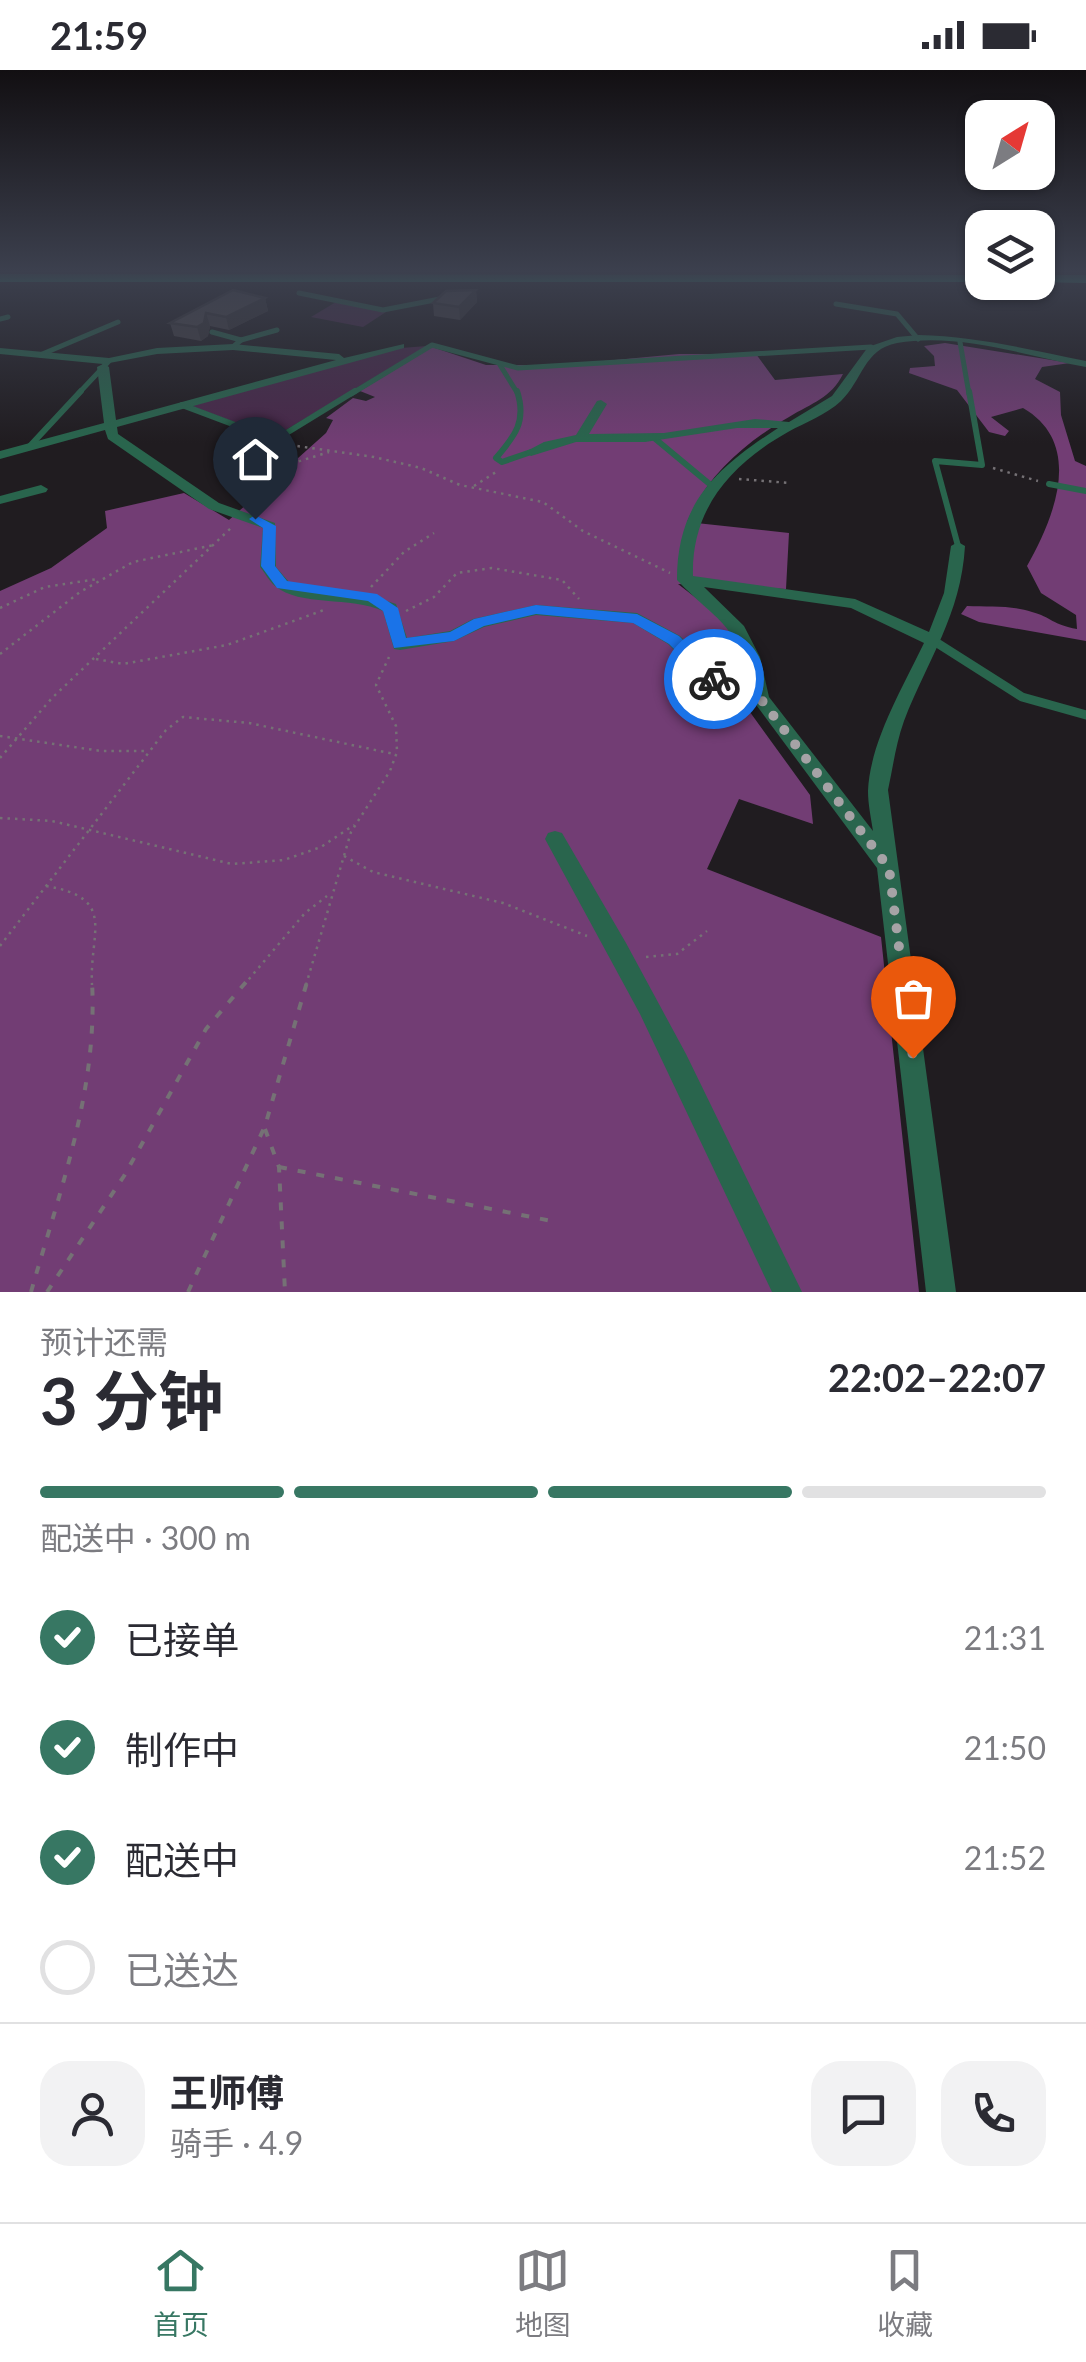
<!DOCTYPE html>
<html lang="zh">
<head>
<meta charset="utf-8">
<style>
	:root { --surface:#fff; --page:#f2f2f3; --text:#2b2b33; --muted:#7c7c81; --line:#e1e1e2; --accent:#377763 }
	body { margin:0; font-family:Lato,"Noto Sans SC",sans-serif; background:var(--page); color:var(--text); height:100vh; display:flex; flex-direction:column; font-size:38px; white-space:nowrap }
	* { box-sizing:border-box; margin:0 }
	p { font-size:32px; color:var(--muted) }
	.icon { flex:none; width:55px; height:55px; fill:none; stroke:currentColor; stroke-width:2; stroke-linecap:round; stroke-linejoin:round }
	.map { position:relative; height:1222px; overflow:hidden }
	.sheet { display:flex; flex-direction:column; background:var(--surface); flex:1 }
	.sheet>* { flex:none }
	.needle { width:65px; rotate:37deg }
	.fabs { position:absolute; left:965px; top:30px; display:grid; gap:20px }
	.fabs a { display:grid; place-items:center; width:90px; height:90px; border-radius:20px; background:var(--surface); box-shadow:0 2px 8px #0004; font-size:50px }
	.pin { position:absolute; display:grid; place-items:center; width:85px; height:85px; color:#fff; margin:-102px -42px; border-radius:50% 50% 50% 0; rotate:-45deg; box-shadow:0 0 10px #0007 }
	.pin .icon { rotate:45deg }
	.courier { position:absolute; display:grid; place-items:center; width:100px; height:100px; margin:-50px; border:8px solid #1a73e8; border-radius:50%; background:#fff; color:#222; box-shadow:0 2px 12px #0007 }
	.headline em { font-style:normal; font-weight:700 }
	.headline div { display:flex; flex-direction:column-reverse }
	.headline { display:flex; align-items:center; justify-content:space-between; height:170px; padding:0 40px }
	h1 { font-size:65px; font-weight:700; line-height:75px }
	.bar { display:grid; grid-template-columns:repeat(4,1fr); gap:15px 10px; align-content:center; height:120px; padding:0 40px }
	.bar i { height:12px; border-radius:8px; background:var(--line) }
	.bar .selected { background:var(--accent) }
	.bar p { grid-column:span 4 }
	.line { display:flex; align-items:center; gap:25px; padding:0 40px; border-top:2px solid var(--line) }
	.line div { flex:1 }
	.round { display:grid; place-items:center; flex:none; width:105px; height:105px; border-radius:30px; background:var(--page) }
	ol { padding:0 40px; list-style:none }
	li { display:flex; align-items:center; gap:30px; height:110px }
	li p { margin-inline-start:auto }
	li .icon { padding:10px; border-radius:50%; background:var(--accent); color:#fff; stroke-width:4 }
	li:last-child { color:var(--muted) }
	li i { width:55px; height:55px; border:5px solid var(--line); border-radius:50% }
	.status { display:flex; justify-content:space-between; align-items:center; height:70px; padding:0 50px; background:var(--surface); direction:ltr }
	.status svg { height:28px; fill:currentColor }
	.menu { display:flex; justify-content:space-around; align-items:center; height:140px; border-top:2px solid var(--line); background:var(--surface); font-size:28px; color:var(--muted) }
	.menu a { display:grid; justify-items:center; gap:5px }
	.menu .selected { color:var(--accent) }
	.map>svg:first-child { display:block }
</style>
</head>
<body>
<div class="status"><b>21:59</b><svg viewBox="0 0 49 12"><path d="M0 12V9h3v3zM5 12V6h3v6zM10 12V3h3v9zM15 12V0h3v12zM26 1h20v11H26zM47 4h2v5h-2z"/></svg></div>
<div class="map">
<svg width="1086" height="1222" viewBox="0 0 1086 1222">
	<rect width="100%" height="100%" fill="#201c20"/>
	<g fill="#49284a">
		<polygon points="336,232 386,242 363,257 311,247"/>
		<polygon points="427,276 274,367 189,335 401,278"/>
	</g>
	<g fill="#723d74">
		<path d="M 945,273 L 1070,293 L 1042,297 L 1035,309 L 1060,322 L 1061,345 L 1075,391 L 1086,396 L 1086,571 L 979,552 L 961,544 L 967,536 C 989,537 1011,535 1032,542 C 1051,547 1053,555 1077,559 L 1076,545 L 1041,523 L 1027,496 C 1054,448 1085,374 1023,338 L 991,347 L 1009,361 L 1005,366 L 989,362 L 957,320 L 909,303 L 910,298 L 935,296 L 934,286 L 924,276 Z"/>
		<path d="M 432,277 L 486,295 L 561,295 L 679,284 L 756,284 L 775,310 L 843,304 C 831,328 812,333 789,347 C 746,372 707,405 687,452 L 789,463 L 786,519 L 678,514 L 727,552 L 739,603 L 691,596 L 742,631 L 810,725 L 813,754 L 739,729 L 707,799 L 881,867 L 919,1222 L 0,1222 L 0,521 L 51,498 L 107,458 L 105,441 L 184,423 L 229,450 L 326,363 L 333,350 L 326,348 L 353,328 L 366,331 L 375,327 L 360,321 Z"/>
	</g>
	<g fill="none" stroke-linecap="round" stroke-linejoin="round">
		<g stroke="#757175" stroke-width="2.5" stroke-dasharray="2.5 5" stroke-linecap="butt">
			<polyline points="290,375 374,387 421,398 460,415 543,432 583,461 670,503"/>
			<polyline points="993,398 1038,411"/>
			<polyline points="739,409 790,413"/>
			<polyline points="474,416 496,402"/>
			<polyline points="246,432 287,395 329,382"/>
			<polyline points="371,517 404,482 434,463"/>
			<polyline points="0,538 45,517 98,509"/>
			<polyline points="406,541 434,527 457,503 492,498 562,510 579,529"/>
			<polyline points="0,584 80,522 133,492 214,475"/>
			<polyline points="96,589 123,594 227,575 324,540"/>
			<polyline points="0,666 101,681 147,681"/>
			<polyline points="0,688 52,628 232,457"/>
			<polyline points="0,748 52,751 232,794 284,790 321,777 354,755"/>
			<polyline points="344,786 373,802 503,833 587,866"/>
			<path d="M 46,816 C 118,828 89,862 92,915"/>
			<polyline points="0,876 166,660 183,647 249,653 394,684"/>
			<polyline points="646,887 677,884 707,861"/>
			<polyline points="244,915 305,843 327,826"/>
			<polyline points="306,915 351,762 390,701 397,682 396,656 376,615 389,587"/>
		</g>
		<g stroke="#757175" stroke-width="4" stroke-dasharray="8 11" stroke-linecap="butt">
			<polyline points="265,1059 279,1097 285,1222"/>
			<polyline points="279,1097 557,1152"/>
			<path d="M 31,1222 C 60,1120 98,1019 92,912"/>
			<polyline points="47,1222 124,1106 206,959 246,912"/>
			<polyline points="188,1222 265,1056 307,912"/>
		</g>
		<g stroke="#29654d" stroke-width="5">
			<polyline points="299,223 383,240 445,228"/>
			<polyline points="836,234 897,244 918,269"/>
			<polyline points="0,249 8,247"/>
			<polyline points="212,262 241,270"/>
			<polyline points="960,272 969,324"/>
			<polyline points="233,277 241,270 277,260"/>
			<polyline points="40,285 118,252"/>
			<polyline points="500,295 518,324"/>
			<polyline points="78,324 109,291"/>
			<polyline points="351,324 432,275 518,298 871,277"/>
		</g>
		<g stroke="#29654d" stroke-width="6">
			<path d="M 517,321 C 527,351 515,366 496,388 L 502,392 L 531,382"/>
			<polyline points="182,335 275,370 355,321"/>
			<polyline points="653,367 712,416"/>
			<polyline points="29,377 81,321"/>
			<polyline points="1049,414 1086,421"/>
			<polyline points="958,476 935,391 982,395 969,321"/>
		</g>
		<polyline stroke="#29654d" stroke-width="9" points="934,571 1022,627 1086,645"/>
		<g fill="#29654d" fill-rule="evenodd">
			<path d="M 919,265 C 976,266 1030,280 1086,291 L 1086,297 C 1026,286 959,262 897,273 C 864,279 862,311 841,331 C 826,345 806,352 788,362 C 731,394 691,439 693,506 L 855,529 L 929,562 L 944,523 L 951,476 L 958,472 L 965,476 C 961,545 928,589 904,651 C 896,673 893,697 888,720 L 956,1222 L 926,1222 L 877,798 L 754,632 L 709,614 L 668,574 L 633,553 L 536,545 L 484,557 L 454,571 L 400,580 L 394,579 L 383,541 C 351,526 300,537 275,516 C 269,511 265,503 260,497 L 263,458 L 209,439 L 108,369 L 105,360 L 0,389 L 0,381 L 104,353 L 97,297 L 103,294 L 0,284 L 0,278 L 109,288 L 157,278 L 233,274 L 339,284 L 344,288 L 404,274 L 404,278 L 117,357 L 118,364 L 219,433 L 275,453 L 276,497 L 289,512 L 307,518 L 363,523 L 396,534 L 407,568 L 450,561 L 473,549 L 536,535 L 637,543 L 680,566 L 721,606 L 749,617 C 739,553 717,552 677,510 C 677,432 717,398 778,358 L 737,358 L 645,372 L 576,372 L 531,386 L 525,382 L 544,372 L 576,365 L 597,331 L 601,330 L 607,334 L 589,364 L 664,363 L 755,349 L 789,352 L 832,326 L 868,277 L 897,267 ZM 233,280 L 336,290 L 116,350 L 109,297 L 104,294 L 157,284 ZM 704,517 L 851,538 L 924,573 C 903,617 870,672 868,721 C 868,734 871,748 873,761 L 769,627 L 760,587 L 744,556 Z"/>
			<polygon points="41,415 48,419 46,422 0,434 0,426"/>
			<polygon points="555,761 562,763 626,873 686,984 802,1222 772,1222 640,944 545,769 548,763"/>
		</g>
		<g fill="#23b888" fill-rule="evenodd">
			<polygon points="0,204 982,205 986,212 0,212"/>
			<polygon points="1038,205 1086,205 1086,213 1034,212"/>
		</g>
	</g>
	<g fill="#444044">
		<polygon points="476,220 477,232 460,250 434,246 433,233"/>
		<polygon points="265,228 268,241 229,260 210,256 208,266 201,271 174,266 170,253"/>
	</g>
	<g fill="#373437">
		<polygon points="476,220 477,232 460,250 459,237"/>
		<polygon points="265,228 268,241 229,260 226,247"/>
		<polygon points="206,243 210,256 208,266 201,271 197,257"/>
	</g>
	<g fill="#4f4b4f" stroke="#373437" stroke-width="2.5">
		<polygon points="233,220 265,228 226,247 206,243 204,253 197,257 170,253"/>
		<polygon points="476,220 459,237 433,233 446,221"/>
	</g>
	<linearGradient id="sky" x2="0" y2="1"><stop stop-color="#120f12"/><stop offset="0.54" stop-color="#3c404e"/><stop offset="1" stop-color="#3c404e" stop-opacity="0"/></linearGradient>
	<rect width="1086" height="373" fill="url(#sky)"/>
	<polygon fill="#1a73e8" points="255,445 276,456 275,496 287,511 377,524 398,538 406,568 450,562 474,549 536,535 637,544 679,566 722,609 714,614 708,613 669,574 633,553 536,544 484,556 454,571 394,578 383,541 368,531 277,518 261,496 263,458 249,449"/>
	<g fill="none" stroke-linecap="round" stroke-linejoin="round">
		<polyline stroke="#a6a3a6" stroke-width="10" stroke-dasharray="0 18" points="714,609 760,628 889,798 913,988"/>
	</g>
</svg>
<div class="fabs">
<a><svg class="needle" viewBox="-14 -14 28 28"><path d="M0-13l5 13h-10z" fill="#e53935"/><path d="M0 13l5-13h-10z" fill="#7c7c81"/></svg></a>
<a><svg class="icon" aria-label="layers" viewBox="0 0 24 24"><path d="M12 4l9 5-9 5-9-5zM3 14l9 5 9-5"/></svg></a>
</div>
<div class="pin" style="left:913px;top:988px;background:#ea580c"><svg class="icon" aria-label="bag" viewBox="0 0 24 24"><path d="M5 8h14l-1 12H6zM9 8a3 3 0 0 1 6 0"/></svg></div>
<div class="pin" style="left:255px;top:449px;background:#1f2937"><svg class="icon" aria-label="home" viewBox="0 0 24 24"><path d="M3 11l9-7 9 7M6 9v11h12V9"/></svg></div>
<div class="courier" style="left:714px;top:609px"><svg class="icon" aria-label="bike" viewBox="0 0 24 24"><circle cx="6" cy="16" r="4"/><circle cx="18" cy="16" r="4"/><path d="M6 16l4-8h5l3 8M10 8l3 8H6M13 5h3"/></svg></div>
</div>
<section class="sheet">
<div class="headline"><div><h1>3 分钟</h1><p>预计还需</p></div><em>22:02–22:07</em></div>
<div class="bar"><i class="selected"></i><i class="selected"></i><i class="selected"></i><i></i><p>配送中 · 300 m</p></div>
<ol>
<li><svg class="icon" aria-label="check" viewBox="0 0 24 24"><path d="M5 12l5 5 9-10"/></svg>已接单<p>21:31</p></li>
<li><svg class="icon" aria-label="check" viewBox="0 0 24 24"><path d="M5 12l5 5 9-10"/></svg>制作中<p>21:50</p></li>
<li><svg class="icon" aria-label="check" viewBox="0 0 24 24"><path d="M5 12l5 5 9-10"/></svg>配送中<p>21:52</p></li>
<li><i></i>已送达</li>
</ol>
<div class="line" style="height:180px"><a class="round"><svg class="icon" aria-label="person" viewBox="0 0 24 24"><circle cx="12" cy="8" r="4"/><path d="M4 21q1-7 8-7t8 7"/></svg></a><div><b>王师傅</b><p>骑手 · 4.9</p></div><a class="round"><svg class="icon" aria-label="chat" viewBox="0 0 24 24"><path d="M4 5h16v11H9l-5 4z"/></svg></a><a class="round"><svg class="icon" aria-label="phone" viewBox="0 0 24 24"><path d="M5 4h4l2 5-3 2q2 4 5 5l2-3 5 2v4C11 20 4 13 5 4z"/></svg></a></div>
</section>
<nav class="menu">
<a class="selected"><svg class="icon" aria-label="home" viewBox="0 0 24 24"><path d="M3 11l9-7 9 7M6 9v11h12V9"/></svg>首页</a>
<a><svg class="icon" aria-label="map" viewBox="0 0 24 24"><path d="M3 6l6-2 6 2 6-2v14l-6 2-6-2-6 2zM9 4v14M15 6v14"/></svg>地图</a>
<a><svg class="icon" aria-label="saved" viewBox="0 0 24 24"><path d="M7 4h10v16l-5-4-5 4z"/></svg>收藏</a>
</nav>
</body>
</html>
